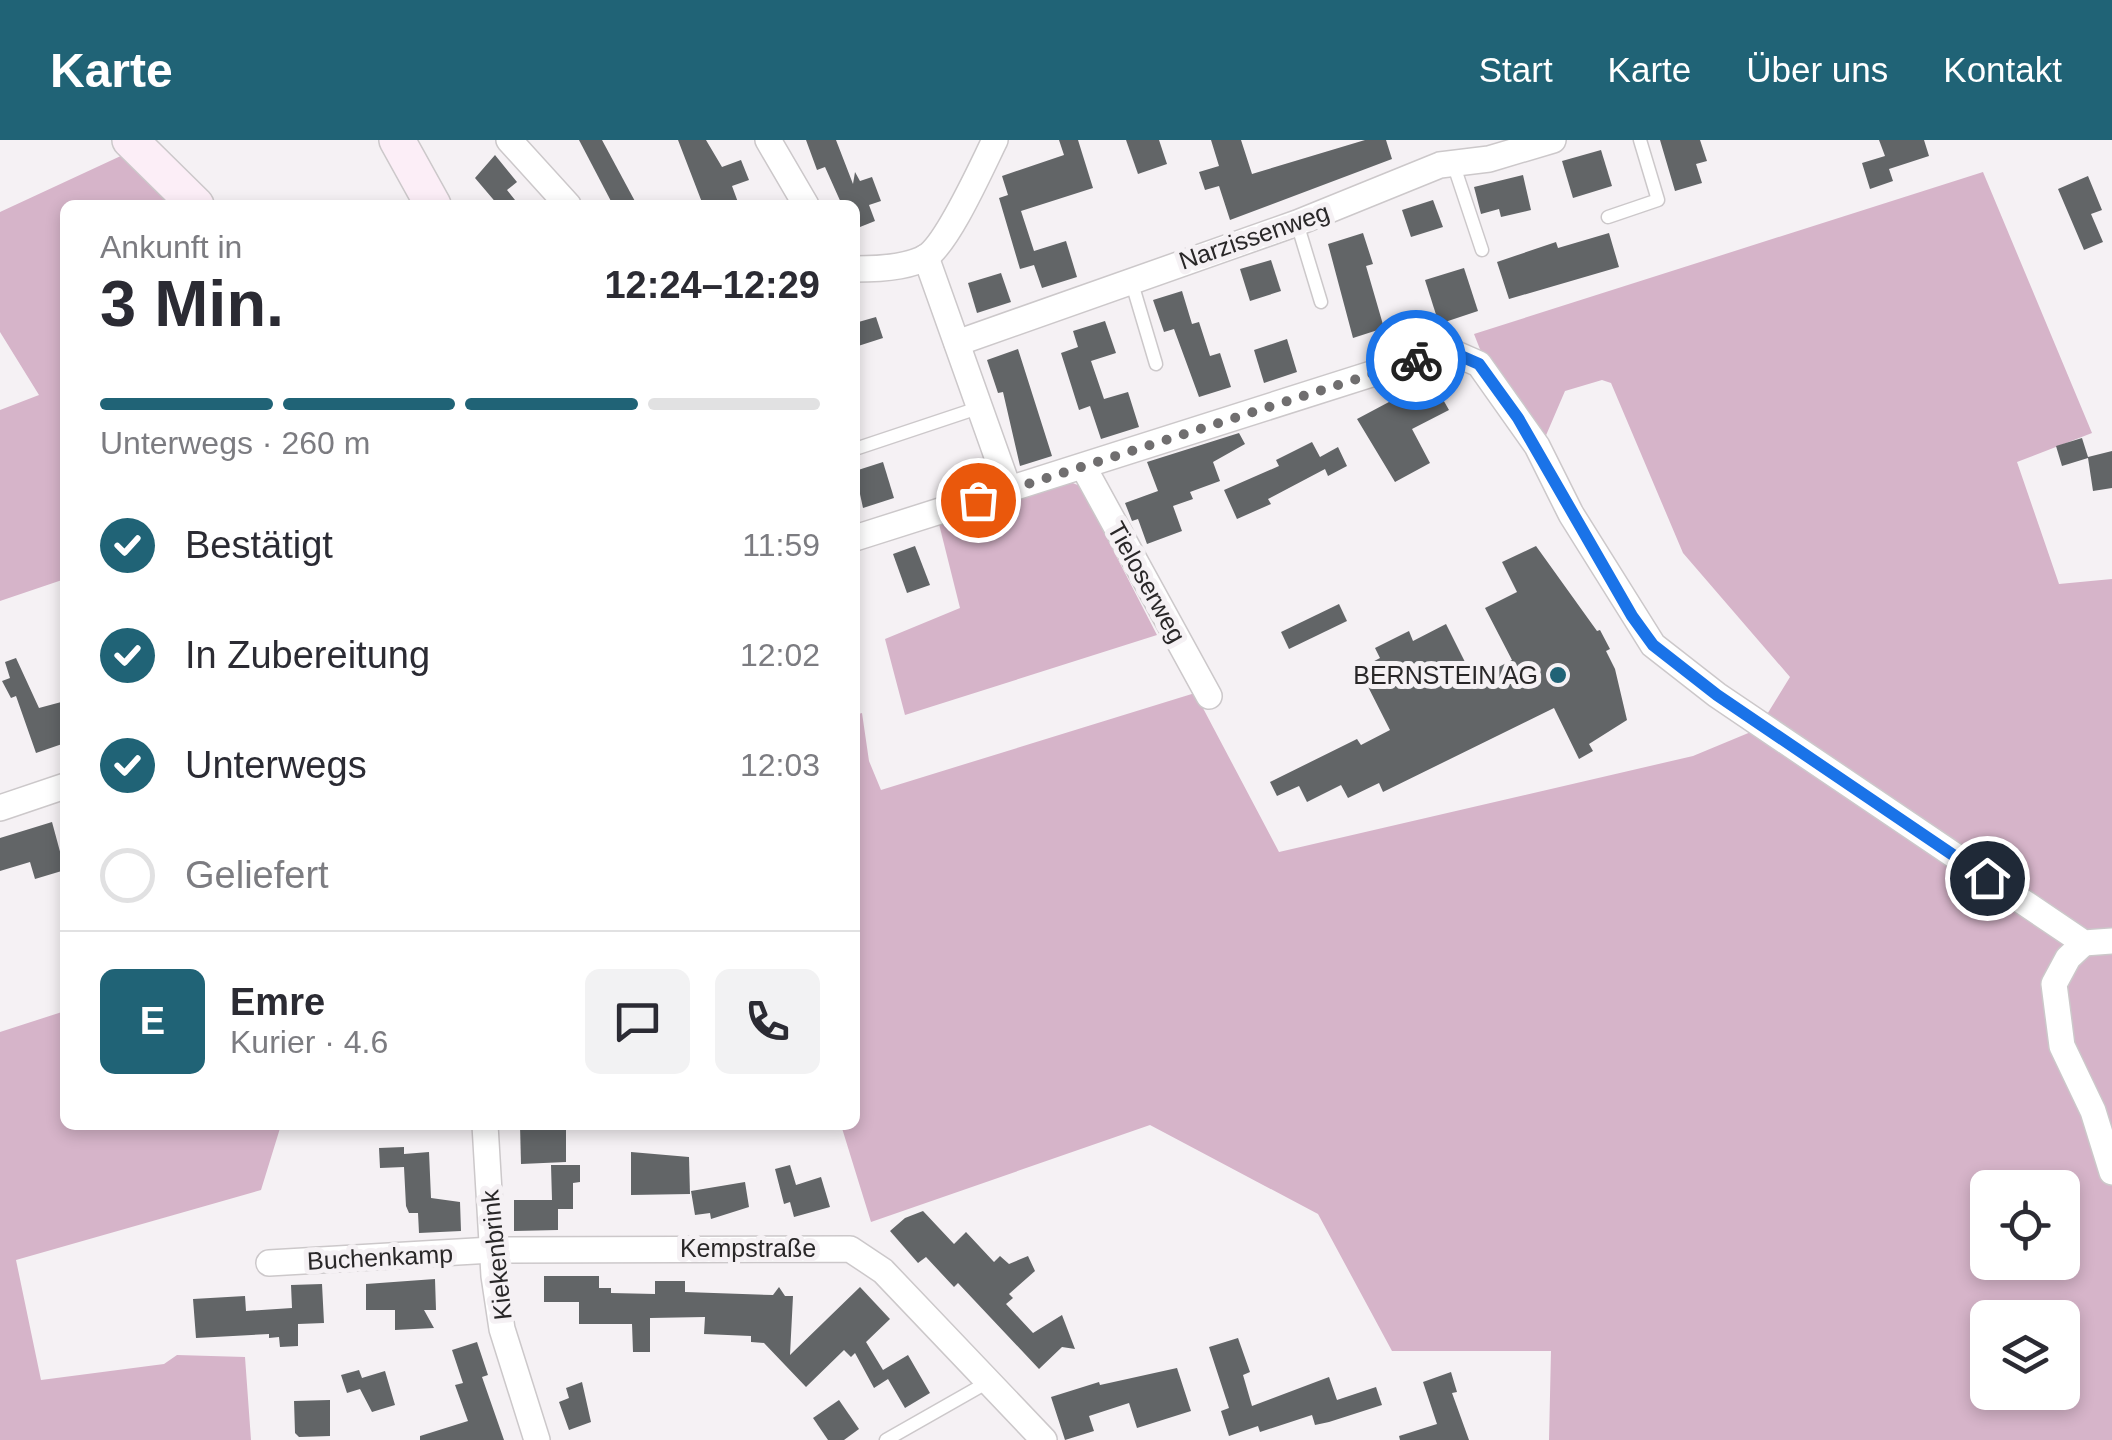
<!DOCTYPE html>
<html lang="de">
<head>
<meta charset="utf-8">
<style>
	:root { --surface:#fff; --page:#f2f2f3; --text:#2b2b33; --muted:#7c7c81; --line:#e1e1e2; --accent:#206376 }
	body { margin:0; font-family:Helvetica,sans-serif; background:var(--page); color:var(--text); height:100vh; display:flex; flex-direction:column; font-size:38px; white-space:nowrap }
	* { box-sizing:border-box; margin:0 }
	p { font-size:32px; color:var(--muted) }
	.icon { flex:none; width:55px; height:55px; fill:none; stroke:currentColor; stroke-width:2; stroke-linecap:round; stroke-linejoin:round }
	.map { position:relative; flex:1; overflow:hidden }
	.drawer { position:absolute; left:60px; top:60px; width:800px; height:930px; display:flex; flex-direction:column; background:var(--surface); border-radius:15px; box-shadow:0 5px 15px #0003 }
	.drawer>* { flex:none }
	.fabs { position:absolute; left:1970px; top:1030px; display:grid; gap:20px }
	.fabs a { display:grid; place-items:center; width:110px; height:110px; border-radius:15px; background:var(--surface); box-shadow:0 5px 15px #0003; font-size:50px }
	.pin { position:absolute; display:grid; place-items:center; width:85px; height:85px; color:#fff; margin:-42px; border:5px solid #fff; border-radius:50%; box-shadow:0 2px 10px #0007 }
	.courier { position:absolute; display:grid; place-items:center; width:100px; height:100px; margin:-50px; border:8px solid #1a73e8; border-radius:50%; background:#fff; color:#222; box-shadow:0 2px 12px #0007 }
	.summary em { font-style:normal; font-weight:600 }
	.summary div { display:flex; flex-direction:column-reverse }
	.summary { display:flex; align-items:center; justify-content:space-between; height:170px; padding:0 40px }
	h1 { font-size:65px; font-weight:600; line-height:75px }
	.bar { display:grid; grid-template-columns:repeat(4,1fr); gap:15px 10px; align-content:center; height:120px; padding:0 40px }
	.bar i { height:12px; border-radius:8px; background:var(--line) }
	.bar .on { background:var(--accent) }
	.bar p { grid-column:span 4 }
	.line { display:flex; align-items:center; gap:25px; padding:0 40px; border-top:2px solid var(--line) }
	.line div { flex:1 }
	.round { display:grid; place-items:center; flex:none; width:105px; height:105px; border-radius:15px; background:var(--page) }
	ol { padding:0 40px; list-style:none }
	li { display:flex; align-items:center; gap:30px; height:110px }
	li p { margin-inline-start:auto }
	li .icon { padding:10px; border-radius:50%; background:var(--accent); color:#fff; stroke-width:4 }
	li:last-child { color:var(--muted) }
	li i { width:55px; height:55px; border:5px solid var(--line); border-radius:50% }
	header { display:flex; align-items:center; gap:60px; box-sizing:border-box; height:140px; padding:0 50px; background:var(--accent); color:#fff }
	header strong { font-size:48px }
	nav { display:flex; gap:55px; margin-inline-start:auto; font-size:35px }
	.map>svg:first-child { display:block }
</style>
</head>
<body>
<header>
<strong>Karte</strong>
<nav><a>Start</a><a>Karte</a><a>Über uns</a><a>Kontakt</a></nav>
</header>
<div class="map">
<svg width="2112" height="1300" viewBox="0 0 2112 1300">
	<rect width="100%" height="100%" fill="#f5f1f4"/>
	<g fill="#d6b4c9" fill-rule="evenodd">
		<polygon points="125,14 175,65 65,65 65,439 0,461 0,270 39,255 0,192 0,72"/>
		<path d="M 1983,32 L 2092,293 L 2017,322 L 2059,444 L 2112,439 L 2112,1300 L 1549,1300 L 1551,1211 L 1392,1211 L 1318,1074 L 1150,985 L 871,1082 L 841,985 L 855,985 L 855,575 L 862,573 L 869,621 L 881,650 L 1195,553 L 1279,712 L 1693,616 L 1758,589 L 1790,537 L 1683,413 L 1611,243 L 1602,240 L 1565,251 L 1541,307 L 1485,222 L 1474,194 ZM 1988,1048 L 2062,1048 L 2062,1122 L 1988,1122 ZM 1988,1178 L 2062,1178 L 2062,1252 L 1988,1252 Z"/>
		<polygon points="1068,341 1080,346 1157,495 905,575 885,499 960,468 938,380"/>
		<polygon points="65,871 65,985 281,985 261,1050 16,1120 41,1240 164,1224 177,1215 245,1217 251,1300 0,1300 0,892"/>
	</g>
	<g fill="#626567">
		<polygon points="579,0 602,0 637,65 613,65"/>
		<polygon points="678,0 706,0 722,27 741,20 749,40 732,46 739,65 703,65"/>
		<polygon points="806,0 836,0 853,44 855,32 860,41 872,37 881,61 869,65 875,81 855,89 855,65 842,65 825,27 817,30"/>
		<polygon points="1059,0 1078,0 1093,48 1021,71 1034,111 1066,101 1077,137 1042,148 1034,125 1020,129 999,58 1008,55 1002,36 1064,15"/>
		<polygon points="1126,0 1159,0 1167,24 1138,34"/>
		<polygon points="1211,0 1241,0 1252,34 1365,0 1386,0 1392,19 1230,80 1219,46 1205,50 1199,32 1219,26"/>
		<polygon points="1660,0 1700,0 1707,21 1696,24 1702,43 1675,51"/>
		<polygon points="1879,0 1924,0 1929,16 1889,29 1893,41 1870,49 1862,23 1885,16"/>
		<polygon points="1601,10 1612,46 1573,58 1562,21"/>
		<polygon points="495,15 517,42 507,50 519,65 498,65 475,38"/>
		<polygon points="1523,35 1531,70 1501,77 1499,69 1481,74 1474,47"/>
		<polygon points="2088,36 2102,70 2091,74 2103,102 2084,110 2058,49"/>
		<polygon points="1433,60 1443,87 1411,97 1402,70"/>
		<polygon points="1363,93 1373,124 1366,126 1384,188 1353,198 1328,104"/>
		<polygon points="1609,93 1619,127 1509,159 1497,122 1556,102 1558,108"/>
		<polygon points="1271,120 1281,151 1250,161 1240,129"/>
		<polygon points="1464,128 1478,171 1439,184 1425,140"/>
		<polygon points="1001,133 1011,162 977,173 968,143"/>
		<polygon points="1182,151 1192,184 1199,182 1210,216 1220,213 1231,247 1199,257 1174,189 1164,192 1153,160"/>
		<polygon points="876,177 883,198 855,207 855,183"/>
		<polygon points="1105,181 1116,213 1091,221 1104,259 1128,252 1139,287 1101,299 1090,266 1079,270 1061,213 1078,207 1073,191"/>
		<polygon points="1287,199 1297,232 1264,243 1254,210"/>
		<polygon points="1018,209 1052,316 1020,326 1003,252 998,253 987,220"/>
		<polygon points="1419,246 1428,263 1441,256 1449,270 1412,289 1430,323 1395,342 1357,279"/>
		<polygon points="1239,293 1245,304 1213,322 1220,341 1190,352 1193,359 1173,366 1182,391 1147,404 1138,379 1132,381 1125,363 1158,351 1147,322"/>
		<polygon points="2082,298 2088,317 2112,311 2112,348 2093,351 2088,318 2062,326 2056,306"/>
		<polygon points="1312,302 1320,317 1338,307 1347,326 1328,336 1325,329 1268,359 1271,364 1237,379 1224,350 1279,326 1276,320"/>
		<polygon points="883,322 894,358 863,368 855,331"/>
		<polygon points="915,406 930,445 907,453 893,414"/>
		<polygon points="1536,406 1597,491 1600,490 1610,509 1606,511 1615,529 1627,580 1589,604 1593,611 1579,619 1554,568 1383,652 1379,643 1348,658 1341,645 1307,662 1299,646 1277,656 1270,642 1357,599 1361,605 1390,590 1359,529 1380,518 1375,508 1409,491 1413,501 1446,484 1474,540 1512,520 1485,468 1517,452 1502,422"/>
		<polygon points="1339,464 1347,481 1289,509 1281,492"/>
		<polygon points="16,518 39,568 65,561 65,603 36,613 16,556 11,558 2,541 10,538 5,522"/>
		<polygon points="52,682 65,730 35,739 30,722 0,731 0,698"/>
		<polygon points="520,985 566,985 566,1022 521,1024"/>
		<polygon points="404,1007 404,1014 429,1012 431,1058 460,1062 461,1091 419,1093 418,1073 409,1073 406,1066 404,1027 380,1028 379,1008"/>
		<polygon points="631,1012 689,1017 690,1054 631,1055"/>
		<polygon points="551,1025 580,1025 580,1042 573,1043 573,1069 558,1069 558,1090 514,1091 514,1060 552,1060"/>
		<polygon points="790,1025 796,1045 821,1037 830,1067 794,1077 790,1062 784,1064 775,1029"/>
		<polygon points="745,1042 749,1067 711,1079 710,1073 695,1075 691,1051"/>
		<polygon points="923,1071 954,1104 966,1092 994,1122 1000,1116 1009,1124 1028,1116 1035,1131 1009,1154 1013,1158 1006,1164 1033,1193 1062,1175 1075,1209 1062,1207 1039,1229 958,1143 954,1147 926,1117 918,1123 890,1091 905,1078"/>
		<polygon points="544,1136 599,1136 599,1148 611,1148 611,1153 655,1154 655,1141 685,1141 685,1152 773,1155 779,1147 785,1156 793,1156 790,1215 860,1147 890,1179 866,1202 883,1230 908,1215 930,1253 905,1268 888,1239 874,1248 855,1213 851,1217 844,1210 806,1247 764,1203 751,1202 751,1196 704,1194 705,1177 650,1178 650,1212 633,1212 632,1184 579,1184 579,1162 544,1162"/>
		<polygon points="435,1139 436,1170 424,1170 434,1188 395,1190 395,1170 366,1170 366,1144"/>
		<polygon points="322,1144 324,1183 298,1184 298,1206 280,1207 279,1197 269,1198 269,1194 196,1198 193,1159 245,1156 246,1171 292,1168 291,1145"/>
		<polygon points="1238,1198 1250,1232 1243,1235 1252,1266 1329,1237 1337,1260 1376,1247 1382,1265 1329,1282 1315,1285 1312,1275 1260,1292 1258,1286 1229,1296 1221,1271 1229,1268 1209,1207"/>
		<polygon points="477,1202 488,1235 482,1237 504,1300 420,1300 420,1296 468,1281 455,1245 463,1243 452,1210"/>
		<polygon points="1177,1228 1191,1271 1137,1288 1129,1263 1089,1276 1094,1291 1065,1300 1051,1257 1099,1242 1100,1245"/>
		<polygon points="359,1230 362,1238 385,1231 395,1265 372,1272 360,1249 347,1253 341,1235"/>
		<polygon points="1451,1232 1457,1252 1452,1253 1469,1300 1400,1300 1399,1296 1437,1284 1423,1242"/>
		<polygon points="582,1242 591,1282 569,1290 559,1262 569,1258 566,1248"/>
		<polygon points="330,1260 330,1296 299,1297 295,1293 294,1261"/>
		<polygon points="839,1260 859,1289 844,1300 828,1300 813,1278"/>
	</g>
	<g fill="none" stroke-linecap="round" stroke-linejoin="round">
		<g stroke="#ccc8ca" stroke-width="15">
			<g id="lane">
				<polyline points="1453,23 1482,110"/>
				<polyline points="1608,77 1658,60 1640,0"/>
				<polyline points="1297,83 1321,162"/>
				<polyline points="1131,140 1156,224"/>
				<polyline points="855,309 981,267"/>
				<polyline points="886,1300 988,1242"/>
			</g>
		</g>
		<g stroke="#ccc8ca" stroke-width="28">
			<g id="street">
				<polyline points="509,0 568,65"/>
				<polyline points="768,0 806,65"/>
				<polyline points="926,117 1009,350"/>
				<path d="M 855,129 C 875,129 908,128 926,117 C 948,103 982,26 995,0"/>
				<polyline points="957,203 1297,83 1440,25 1489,19 1553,0"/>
				<polyline points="1084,328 1209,556"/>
				<polyline points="855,398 1447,210 1479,224 1537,306 1571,374 1653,505 1717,555 2084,803 2112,801"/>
				<polyline points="0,668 65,646"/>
				<polyline points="2084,803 2068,818 2054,844 2062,906 2093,971 2112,1032"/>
				<polyline points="485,985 494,1136 502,1189 537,1300"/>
				<polyline points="269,1123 492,1110 850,1109 883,1131 1044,1300"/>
			</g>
		</g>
		<g stroke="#ccc8ca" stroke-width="38">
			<g id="secondary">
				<polyline points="130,0 196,65"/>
				<polyline points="397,0 433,65"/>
			</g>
		</g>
		<use href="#lane" stroke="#fff" stroke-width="12"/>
		<use href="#street" stroke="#fff" stroke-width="25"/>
		<use href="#secondary" stroke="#fceef7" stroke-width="35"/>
	</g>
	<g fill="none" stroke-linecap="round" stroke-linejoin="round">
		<polyline stroke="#706e6f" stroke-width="10" stroke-dasharray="0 18" points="978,360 1416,220"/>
		<polyline stroke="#1a73e8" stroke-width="12" points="1416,220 1447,210 1479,224 1518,278 1632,476 1653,505 1717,555 1987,738"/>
	</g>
	<circle fill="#206376" stroke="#f5f1f4" stroke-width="4" cx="1558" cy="535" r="10"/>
	<g text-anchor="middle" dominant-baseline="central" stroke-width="10" stroke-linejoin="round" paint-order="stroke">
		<g font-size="25" fill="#292728" stroke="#f5f1f4">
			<text transform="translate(1254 96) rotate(-19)">Narzissenweg</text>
			<text transform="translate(1147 442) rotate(61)">Tieloserweg</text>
			<text x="748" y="1108">Kempstraße</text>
			<text transform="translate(496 1115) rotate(-96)">Kiekenbrink</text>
			<text transform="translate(380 1117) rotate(-3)">Buchenkamp</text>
		</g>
		<g font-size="25" fill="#292728" stroke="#f5f1f4" text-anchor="end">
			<text x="1538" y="535">BERNSTEIN AG</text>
		</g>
	</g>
</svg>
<div class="fabs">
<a><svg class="icon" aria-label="locate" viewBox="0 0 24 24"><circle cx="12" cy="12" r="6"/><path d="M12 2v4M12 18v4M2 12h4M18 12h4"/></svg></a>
<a><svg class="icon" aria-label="layers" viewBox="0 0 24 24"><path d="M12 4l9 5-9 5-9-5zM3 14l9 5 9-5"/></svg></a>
</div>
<div class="pin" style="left:978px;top:360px;background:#ea580c"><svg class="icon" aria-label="bag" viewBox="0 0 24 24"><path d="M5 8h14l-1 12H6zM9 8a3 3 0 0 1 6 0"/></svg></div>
<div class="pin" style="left:1987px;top:738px;background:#1f2937"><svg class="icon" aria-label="home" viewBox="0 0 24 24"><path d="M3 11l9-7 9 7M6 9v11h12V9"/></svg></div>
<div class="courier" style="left:1416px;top:220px"><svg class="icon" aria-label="bike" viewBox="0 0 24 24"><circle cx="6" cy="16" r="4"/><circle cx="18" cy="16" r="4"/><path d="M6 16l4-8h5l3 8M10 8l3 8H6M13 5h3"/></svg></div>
<section class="drawer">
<div class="summary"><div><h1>3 Min.</h1><p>Ankunft in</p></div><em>12:24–12:29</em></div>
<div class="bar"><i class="on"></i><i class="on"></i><i class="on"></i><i></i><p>Unterwegs · 260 m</p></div>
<ol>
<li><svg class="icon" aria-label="check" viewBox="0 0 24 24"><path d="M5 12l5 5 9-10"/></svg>Bestätigt<p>11:59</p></li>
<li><svg class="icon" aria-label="check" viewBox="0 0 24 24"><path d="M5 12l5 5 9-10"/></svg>In Zubereitung<p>12:02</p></li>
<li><svg class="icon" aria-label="check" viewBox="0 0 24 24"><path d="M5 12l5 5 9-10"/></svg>Unterwegs<p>12:03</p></li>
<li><i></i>Geliefert</li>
</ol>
<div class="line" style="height:180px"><b class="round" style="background:var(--accent);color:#fff">E</b><div><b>Emre</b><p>Kurier · 4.6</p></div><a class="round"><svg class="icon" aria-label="chat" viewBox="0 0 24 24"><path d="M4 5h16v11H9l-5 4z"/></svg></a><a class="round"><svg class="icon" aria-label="phone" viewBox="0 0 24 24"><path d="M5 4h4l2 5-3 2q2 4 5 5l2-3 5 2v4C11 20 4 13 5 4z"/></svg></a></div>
</section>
</div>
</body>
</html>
